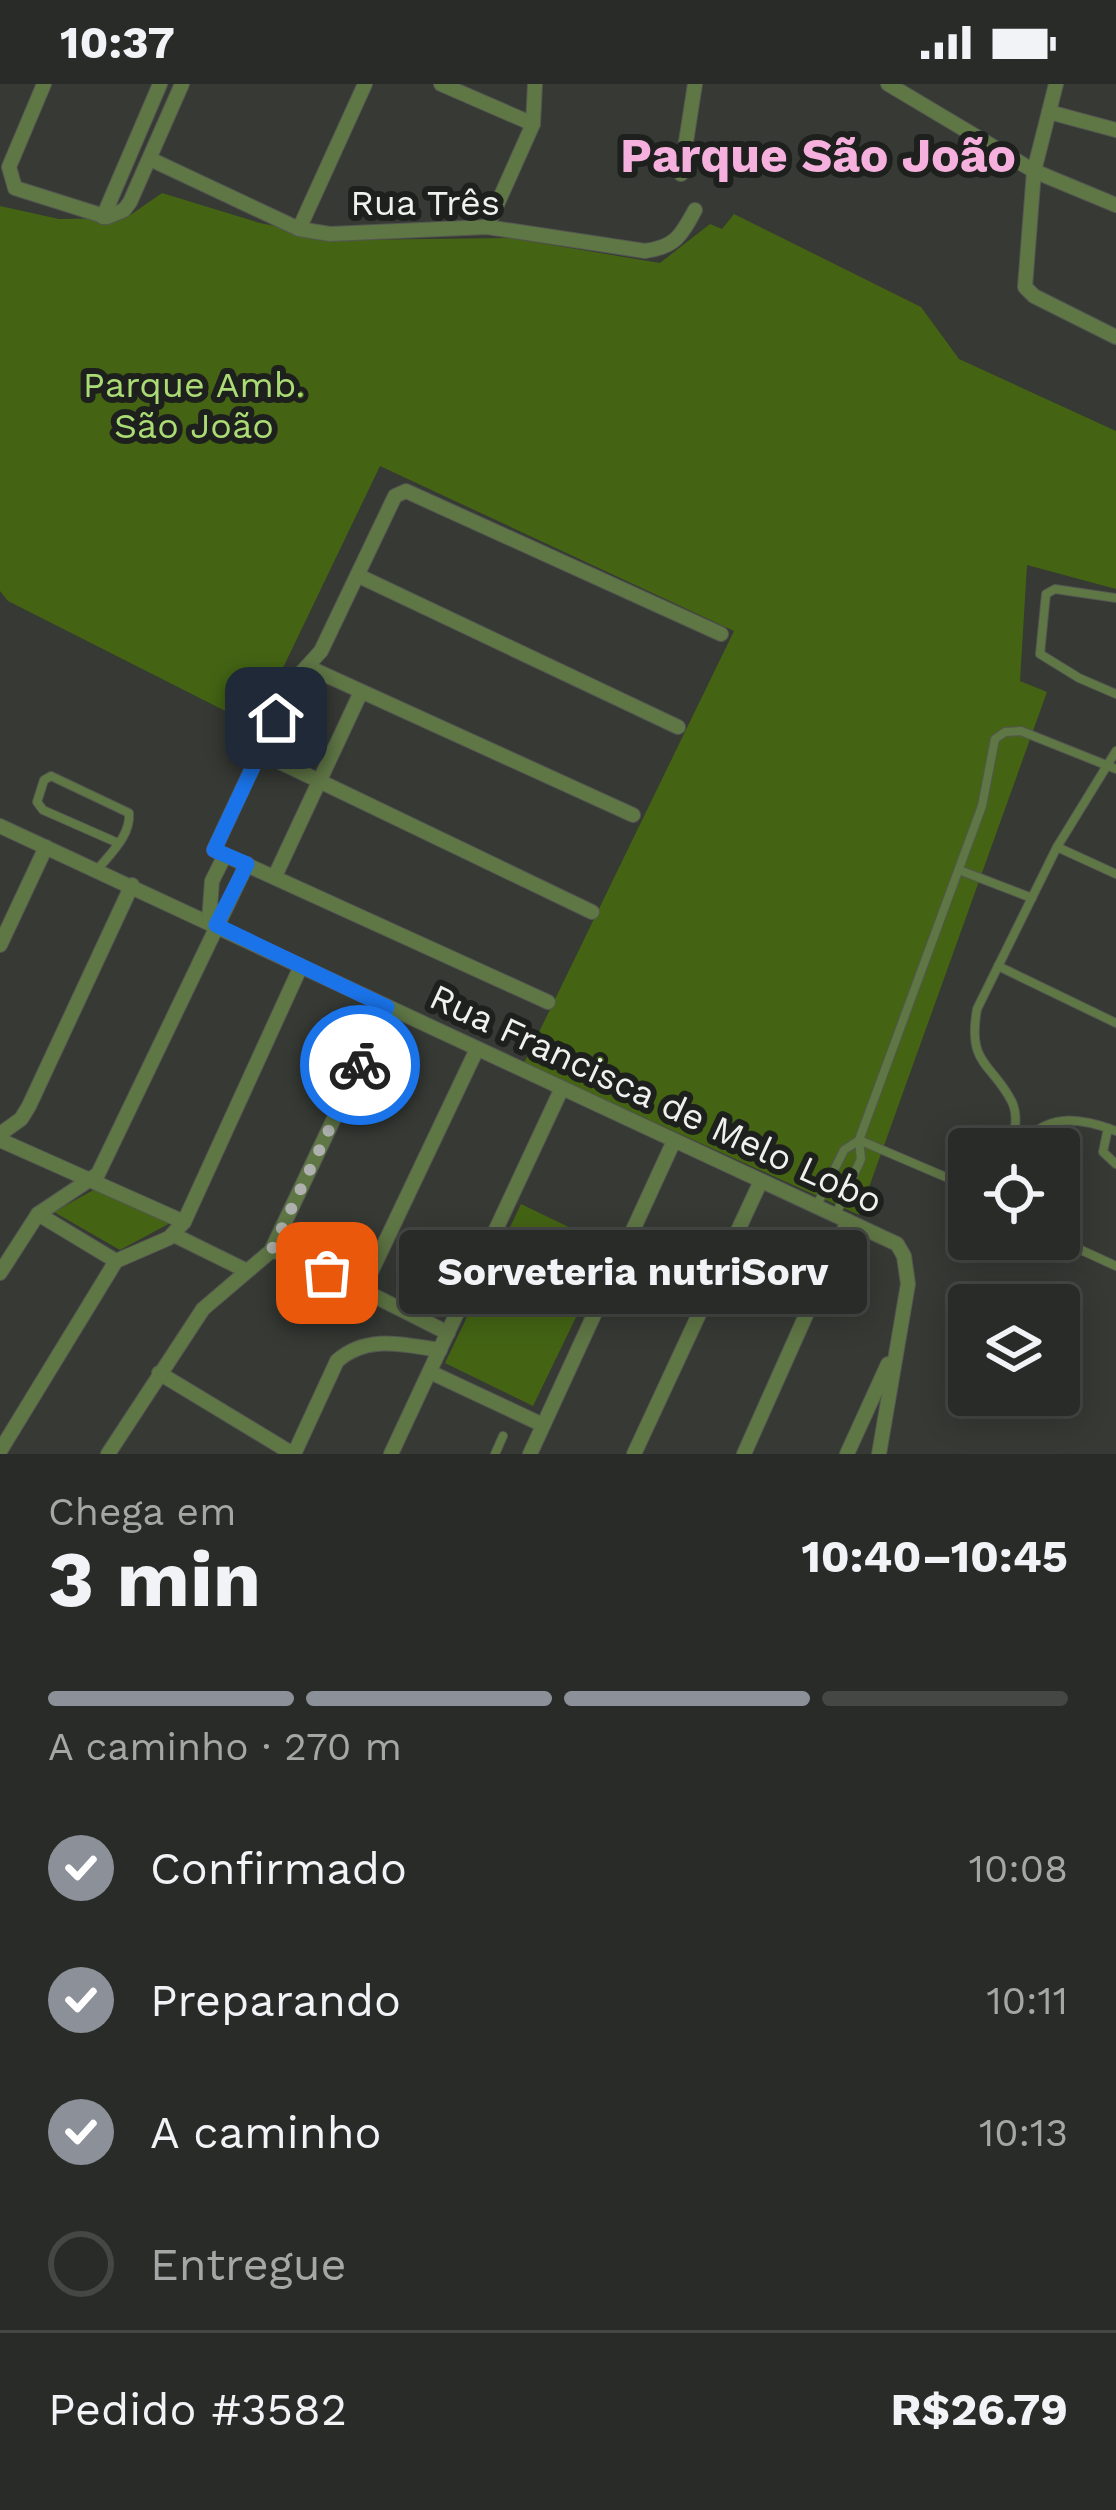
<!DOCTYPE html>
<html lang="pt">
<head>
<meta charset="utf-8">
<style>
	:root { --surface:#282b27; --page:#343733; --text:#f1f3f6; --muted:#a5a7a7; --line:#444744; --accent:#8c9099 }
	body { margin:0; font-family:"Work Sans",sans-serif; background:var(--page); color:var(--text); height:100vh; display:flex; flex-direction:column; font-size:45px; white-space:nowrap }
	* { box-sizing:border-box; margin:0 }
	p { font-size:39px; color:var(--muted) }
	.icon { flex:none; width:66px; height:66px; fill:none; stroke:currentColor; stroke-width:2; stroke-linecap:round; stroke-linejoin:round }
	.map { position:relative; height:1370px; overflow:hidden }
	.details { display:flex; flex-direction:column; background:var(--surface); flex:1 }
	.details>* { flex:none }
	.buttons { position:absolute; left:948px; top:1044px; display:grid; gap:24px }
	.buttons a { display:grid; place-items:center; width:132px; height:132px; border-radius:12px; background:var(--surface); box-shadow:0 6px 30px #0003,0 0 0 3px var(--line); font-size:60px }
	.pin { position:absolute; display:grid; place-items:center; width:102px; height:102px; color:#fff; margin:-51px; border-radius:24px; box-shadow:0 6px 18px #0006 }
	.courier { position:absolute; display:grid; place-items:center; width:120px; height:120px; margin:-60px; border:9px solid #1a73e8; border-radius:50%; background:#fff; color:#222; box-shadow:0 3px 15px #0007 }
	.bubble { position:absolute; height:84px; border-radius:12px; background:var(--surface); box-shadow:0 6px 30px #0003,0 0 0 3px var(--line); font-size:39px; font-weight:700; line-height:84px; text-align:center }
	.head em { font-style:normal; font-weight:700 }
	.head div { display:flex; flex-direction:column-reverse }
	.head { display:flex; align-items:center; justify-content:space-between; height:204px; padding:0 48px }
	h1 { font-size:78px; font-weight:700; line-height:90px }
	.bar { display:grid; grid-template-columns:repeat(4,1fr); gap:18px 12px; align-content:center; height:144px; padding:0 48px }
	.bar i { height:15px; border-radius:9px; background:var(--line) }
	.bar .selected { background:var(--accent) }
	.bar p { grid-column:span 4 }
	.line { display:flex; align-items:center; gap:30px; padding:0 48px; border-top:3px solid var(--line) }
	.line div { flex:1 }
	ol { padding:0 48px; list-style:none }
	li { display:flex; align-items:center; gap:36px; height:132px }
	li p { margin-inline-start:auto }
	li .icon { padding:12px; border-radius:50%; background:var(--accent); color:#fff; stroke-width:4 }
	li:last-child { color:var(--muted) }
	li i { width:66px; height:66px; border:6px solid var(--line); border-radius:50% }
	.status { display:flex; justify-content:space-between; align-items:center; height:84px; padding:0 60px; background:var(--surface); direction:ltr }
	.status svg { height:33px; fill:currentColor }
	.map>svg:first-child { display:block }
</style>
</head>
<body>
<div class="status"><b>10:37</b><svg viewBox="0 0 49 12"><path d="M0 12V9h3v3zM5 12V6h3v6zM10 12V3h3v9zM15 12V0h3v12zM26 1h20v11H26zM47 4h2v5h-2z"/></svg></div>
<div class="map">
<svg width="1116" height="1370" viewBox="0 0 1116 1370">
	<rect width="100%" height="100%" fill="#363934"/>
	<g fill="#446414">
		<polygon points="162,109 260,139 343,156 510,154 660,179 710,140 722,145 734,130 921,223 959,275 1116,347 1116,505 1027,481 1020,597 1047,608 859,1131 524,979 734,547 380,382 255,642 8,517 0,507 0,122 59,135 126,134"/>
		<polygon points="97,1104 174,1137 120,1166 54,1128"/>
		<polygon points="521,1120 610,1163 533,1322 445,1279"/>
	</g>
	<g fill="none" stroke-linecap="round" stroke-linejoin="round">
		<g stroke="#545652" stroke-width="10">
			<g id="lane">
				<polyline points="1116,514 1055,505 1046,510 1040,570 1079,594 1116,610"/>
				<polyline points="1057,763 1116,790"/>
				<path d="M 97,786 C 111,769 131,751 129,729 L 51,692 L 44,696 L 37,718 L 43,726 L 118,759"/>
				<polyline points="959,786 1032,814"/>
				<polyline points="998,882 1116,939"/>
				<polyline points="1108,1044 1103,1068 1116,1080"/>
				<polyline points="859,1056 969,1103"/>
				<path d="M 1011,1065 C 1014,1050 1019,1033 1012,1018 C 992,978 967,982 977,925 L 1057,763 L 1116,667"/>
				<path d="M 1021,1065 C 1043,1028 1079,1033 1116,1047"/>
				<polyline points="816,1123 844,1066 858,1057"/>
				<polyline points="836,1130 861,1075 859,1056 982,722 995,655 1005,648 1021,647 1116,685"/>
				<polyline points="1057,1155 1116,1182"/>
				<polyline points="495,1370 503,1352"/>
			</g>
		</g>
		<g stroke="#545652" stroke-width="16">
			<g id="street">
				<polyline points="44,0 9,83 15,104 107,133 124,126 130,118 182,0"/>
				<polyline points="441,0 533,40"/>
				<polyline points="888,0 1034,87 1116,121"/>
				<polyline points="1056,0 1034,87 1025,203 1034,212 1116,253"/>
				<polyline points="1049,28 1116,46"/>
				<path d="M 150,75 L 299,145 L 330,150 L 487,143 L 645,167 C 675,163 681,152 695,126"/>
				<polyline points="681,90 695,0"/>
				<polyline points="103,133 160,0"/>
				<polyline points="487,143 533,40 535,0"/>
				<polyline points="299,145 365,0"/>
				<polyline points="359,492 678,643"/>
				<polyline points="308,583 633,731"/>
				<polyline points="261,669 592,828"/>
				<polyline points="0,742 897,1160 904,1172 908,1200 879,1370"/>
				<polyline points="275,792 361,608"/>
				<polyline points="209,837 212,797 225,771"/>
				<polyline points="0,861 46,763"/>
				<polyline points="548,918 214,766 292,599 321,567 395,412 406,407 721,550"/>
				<polyline points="0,1050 21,1035 29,1022 132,801"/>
				<polyline points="0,1056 184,1138"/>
				<polyline points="38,1130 116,1177"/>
				<polyline points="174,1151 245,1186"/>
				<polyline points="271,1167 293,1171 448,1249"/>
				<polyline points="0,1189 38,1130 98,1090 247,780"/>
				<polyline points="362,1207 477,965"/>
				<polyline points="430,1288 543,1341"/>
				<polyline points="159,1289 293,1370"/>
				<polyline points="0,1367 116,1177 169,1154 184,1138 301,882"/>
				<polyline points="108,1370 203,1225 271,1167 387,923"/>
				<path d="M 294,1370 L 337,1277 C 367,1250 404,1261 440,1266"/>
				<polyline points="391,1370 562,1004"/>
				<polyline points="530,1370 673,1059"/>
				<polyline points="634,1370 760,1099"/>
				<polyline points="744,1370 848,1137"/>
				<polyline points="847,1370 888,1280"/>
			</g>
		</g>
		<use href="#lane" stroke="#5f7645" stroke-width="8"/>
		<use href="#street" stroke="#5f7645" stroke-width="14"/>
	</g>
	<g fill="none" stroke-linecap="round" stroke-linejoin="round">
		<polyline stroke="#aeb1ad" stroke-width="12" stroke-dasharray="0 21.6" points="327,1189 282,1167 271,1167 360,981"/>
		<polyline stroke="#1a73e8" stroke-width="15" points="276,634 214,766 247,780 216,841 387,923 360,981"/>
	</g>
	<g text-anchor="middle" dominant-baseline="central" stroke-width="12" stroke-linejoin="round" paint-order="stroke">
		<g font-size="36" fill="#eff1ee" stroke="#1e201d">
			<text x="425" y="119">Rua Três</text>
			<text transform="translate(656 1015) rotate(25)">Rua Francisca de Melo Lobo</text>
		</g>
		<g font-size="36" fill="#abdb74" stroke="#1e201d">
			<text x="194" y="301">Parque Amb.<tspan x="194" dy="41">São João</tspan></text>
		</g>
		<g font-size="48" font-weight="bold" fill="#f6b0de" stroke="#1e201d">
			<text x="818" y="71">Parque São João</text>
		</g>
	</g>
</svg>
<div class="buttons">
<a><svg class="icon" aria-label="locate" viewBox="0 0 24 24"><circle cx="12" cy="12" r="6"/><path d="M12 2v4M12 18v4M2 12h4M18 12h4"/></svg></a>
<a><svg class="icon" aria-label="layers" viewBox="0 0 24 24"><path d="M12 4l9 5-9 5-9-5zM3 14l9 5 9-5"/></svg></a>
</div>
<div class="pin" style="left:327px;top:1189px;background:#ea580c"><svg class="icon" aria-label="bag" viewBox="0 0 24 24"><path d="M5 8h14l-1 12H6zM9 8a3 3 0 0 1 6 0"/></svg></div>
<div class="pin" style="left:276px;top:634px;background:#1f2937"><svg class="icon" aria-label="home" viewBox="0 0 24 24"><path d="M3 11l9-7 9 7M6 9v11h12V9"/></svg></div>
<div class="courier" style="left:360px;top:981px"><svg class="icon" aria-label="bike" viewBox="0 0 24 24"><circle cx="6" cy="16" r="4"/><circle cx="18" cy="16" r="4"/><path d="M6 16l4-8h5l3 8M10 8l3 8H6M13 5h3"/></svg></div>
<div class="bubble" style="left:399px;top:1146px;width:468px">Sorveteria nutriSorv</div>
</div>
<section class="details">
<div class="head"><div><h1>3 min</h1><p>Chega em</p></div><em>10:40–10:45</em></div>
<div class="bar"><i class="selected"></i><i class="selected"></i><i class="selected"></i><i></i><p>A caminho · 270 m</p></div>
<ol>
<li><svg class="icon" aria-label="check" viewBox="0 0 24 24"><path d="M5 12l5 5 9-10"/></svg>Confirmado<p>10:08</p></li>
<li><svg class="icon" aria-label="check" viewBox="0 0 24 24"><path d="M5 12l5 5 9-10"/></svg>Preparando<p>10:11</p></li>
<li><svg class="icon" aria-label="check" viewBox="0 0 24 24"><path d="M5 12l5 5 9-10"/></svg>A caminho<p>10:13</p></li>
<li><i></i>Entregue</li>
</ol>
<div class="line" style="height:156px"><div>Pedido #3582</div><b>R$26.79</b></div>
</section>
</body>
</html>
